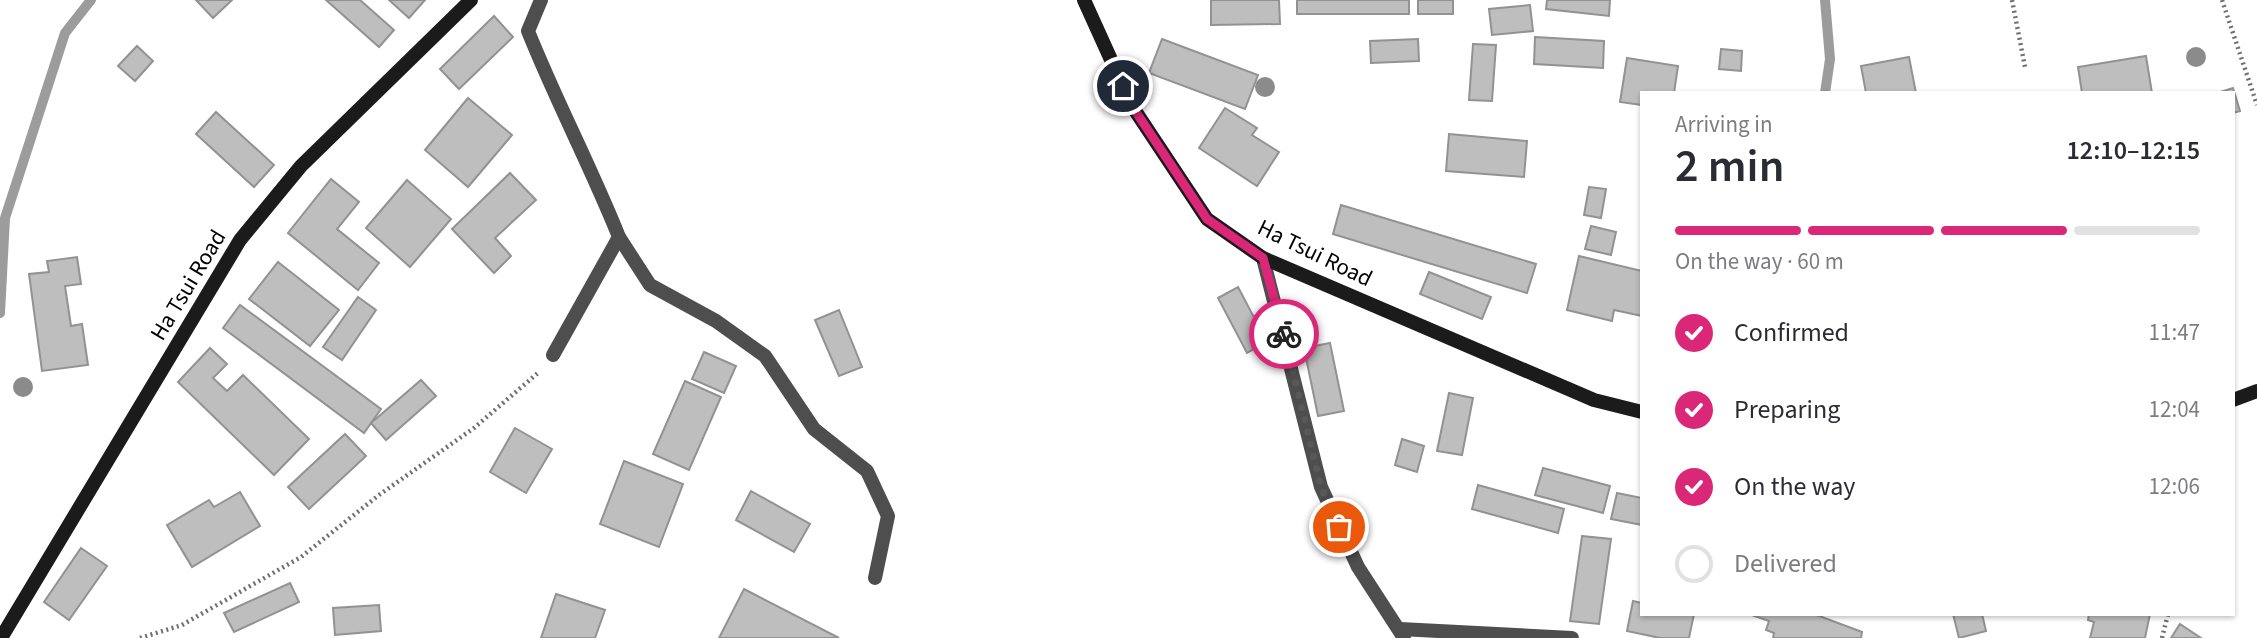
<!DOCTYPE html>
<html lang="en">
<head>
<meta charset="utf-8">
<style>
	:root { --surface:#fff; --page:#f2f2f3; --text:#2b2b33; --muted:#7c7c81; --line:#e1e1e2; --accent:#db2777 }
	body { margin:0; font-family:"Source Sans 3",sans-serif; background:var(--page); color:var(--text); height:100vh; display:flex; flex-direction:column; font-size:26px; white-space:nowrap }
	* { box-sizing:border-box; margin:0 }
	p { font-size:23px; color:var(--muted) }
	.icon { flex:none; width:38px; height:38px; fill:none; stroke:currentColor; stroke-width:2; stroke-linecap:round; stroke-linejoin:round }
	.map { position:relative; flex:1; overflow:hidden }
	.side { position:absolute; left:1640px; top:91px; width:595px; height:525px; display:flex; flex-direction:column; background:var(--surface); border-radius:0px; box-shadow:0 2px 5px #0004 }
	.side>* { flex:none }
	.pin { position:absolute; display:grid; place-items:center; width:60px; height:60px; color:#fff; margin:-30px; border:4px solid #fff; border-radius:50%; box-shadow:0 2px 7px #0007 }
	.courier { position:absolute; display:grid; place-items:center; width:70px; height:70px; margin:-35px; border:5px solid #db2777; border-radius:50%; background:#fff; color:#222; box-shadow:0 2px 9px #0007 }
	.head em { font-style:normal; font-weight:600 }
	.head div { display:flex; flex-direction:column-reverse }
	.head { display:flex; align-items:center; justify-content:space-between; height:119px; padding:0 35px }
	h1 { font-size:46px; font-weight:600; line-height:52px }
	.bar { display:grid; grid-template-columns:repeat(4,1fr); gap:10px 7px; align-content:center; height:84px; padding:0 35px }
	.bar i { height:9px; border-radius:5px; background:var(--line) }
	.bar .current { background:var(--accent) }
	.bar p { grid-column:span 4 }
	ol { padding:0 35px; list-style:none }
	li { display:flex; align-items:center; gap:21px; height:77px }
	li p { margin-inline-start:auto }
	li .icon { padding:7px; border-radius:50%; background:var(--accent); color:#fff; stroke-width:4 }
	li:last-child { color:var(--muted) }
	li i { width:38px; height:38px; border:4px solid var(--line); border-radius:50% }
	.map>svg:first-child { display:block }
</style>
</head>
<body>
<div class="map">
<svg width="2257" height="638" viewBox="0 0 2257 638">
	<rect width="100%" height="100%" fill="#fff"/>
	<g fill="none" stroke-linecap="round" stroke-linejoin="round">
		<g stroke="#9c9c9c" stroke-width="10">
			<polyline points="1825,93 1830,59 1825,0"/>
			<polyline points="0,313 5,218 65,33 91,0"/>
		</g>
	</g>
	<g fill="#bebebe" stroke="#929292" stroke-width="2">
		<polygon points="196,0 232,0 213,18"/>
		<polygon points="326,0 360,0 394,30 379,47"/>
		<polygon points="389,0 425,0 409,18"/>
		<polygon points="1211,0 1279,0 1280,24 1211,25"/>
		<rect x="1297" y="0" width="112" height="14"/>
		<rect x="1418" y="0" width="35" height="14"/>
		<polygon points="1547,0 1610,0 1609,16 1546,9"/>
		<polygon points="1530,5 1533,31 1492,35 1489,9"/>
		<polygon points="494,16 513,37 459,89 440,69"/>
		<polygon points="1535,37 1604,41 1603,68 1534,64"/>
		<polygon points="1162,39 1258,75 1245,109 1149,73"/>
		<polygon points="1418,39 1419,61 1371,63 1370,41"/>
		<polygon points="1473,44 1496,45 1492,101 1469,100"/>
		<polygon points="137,46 153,61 135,81 118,66"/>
		<polygon points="1721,49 1742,51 1741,71 1719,69"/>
		<polygon points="2146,56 2152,93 2082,93 2078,67"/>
		<polygon points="1909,57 1916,93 1866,93 1861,66"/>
		<polygon points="1627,58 1678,66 1674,93 1642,93 1642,105 1620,102"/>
		<polygon points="2233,88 2240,111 2233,113 2233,93 2217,93"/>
		<polygon points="468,98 512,135 468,187 425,150"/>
		<polygon points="1225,108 1257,128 1252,135 1279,152 1257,186 1199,148"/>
		<polygon points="216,112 274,165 254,187 196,134"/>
		<polygon points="1449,134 1527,141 1524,177 1446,171"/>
		<polygon points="510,173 536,200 495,238 511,256 494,273 452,229"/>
		<polygon points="331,179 359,202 337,229 379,263 358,290 288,233"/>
		<polygon points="407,180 451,219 410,267 366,228"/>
		<polygon points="1589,187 1606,189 1601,218 1584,215"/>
		<polygon points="1341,205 1536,264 1527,293 1333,234"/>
		<polygon points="1591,226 1616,232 1611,255 1585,249"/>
		<polygon points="1579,256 1642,271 1642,316 1614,310 1612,321 1567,310"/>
		<polygon points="77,257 81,284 65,286 71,326 82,324 88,365 42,371 29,274 49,272 47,261"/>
		<polygon points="278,262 339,310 310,346 249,299"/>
		<polygon points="1429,272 1491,297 1482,319 1420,294"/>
		<polygon points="1238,287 1267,342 1247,353 1218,298"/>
		<polygon points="358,297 376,310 342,360 323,347"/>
		<polygon points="240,305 381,409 364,433 223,328"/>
		<polygon points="839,310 862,367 839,376 815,320"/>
		<polygon points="1330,343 1344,411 1318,416 1304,348"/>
		<polygon points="210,348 227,364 213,378 227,391 243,375 309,439 274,475 178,382"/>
		<polygon points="704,352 736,366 724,393 692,379"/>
		<polygon points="421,380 436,396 386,440 371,423"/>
		<polygon points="685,381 721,397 689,470 653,454"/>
		<polygon points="1449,393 1473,398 1462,455 1437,451"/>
		<polygon points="515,428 552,449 526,493 490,472"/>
		<polygon points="345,434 366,456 309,509 288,487"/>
		<polygon points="1402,439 1424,446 1417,472 1395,465"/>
		<polygon points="624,461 683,484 659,547 600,524"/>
		<polygon points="1543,468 1610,486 1603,513 1535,495"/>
		<polygon points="1478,485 1564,509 1558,533 1472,509"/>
		<polygon points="751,491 810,524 794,552 736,520"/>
		<polygon points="240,492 260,526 192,567 167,525 209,500 214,507"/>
		<polygon points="1617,493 1642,498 1642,525 1611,519"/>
		<polygon points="1582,536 1611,539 1599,624 1570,621"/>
		<polygon points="81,548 107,566 69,620 44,602"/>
		<polygon points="290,583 299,602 234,632 224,613"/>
		<polygon points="744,589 839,638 719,638"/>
		<polygon points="556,594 605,610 595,638 541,638"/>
		<polygon points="1633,601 1642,603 1642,614 1694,614 1689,638 1660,638 1627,631"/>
		<polygon points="379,605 381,631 335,635 333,608"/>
		<polygon points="1749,614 1814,614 1862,632 1861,638 1773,638 1774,633 1766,630 1769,621"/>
		<polygon points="1953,614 1982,614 1986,631 1959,638"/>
		<polygon points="2089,614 2150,614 2145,638 2090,638 2094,622 2088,620"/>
		<polygon points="2180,624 2201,638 2171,638"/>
	</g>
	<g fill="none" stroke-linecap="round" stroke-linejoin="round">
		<g stroke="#707070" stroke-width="4.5" stroke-dasharray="2 3.5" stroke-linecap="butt">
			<polyline points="2012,0 2025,67"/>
			<polyline points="2222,0 2257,105"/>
			<polyline points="140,638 182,625 301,557 379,495 474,428 539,372"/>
			<polyline points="2162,638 2168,614"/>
		</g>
		<polyline stroke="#4e4e4e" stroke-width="14" points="619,237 650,285 716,321 765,356 814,429 867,471 888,516 875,578"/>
		<g stroke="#4e4e4e" stroke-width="14">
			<path d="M 541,0 L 528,31 C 556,101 591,167 619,237 L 553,355"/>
			<polyline points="1263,258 1321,487 1358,567 1404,638"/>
			<polyline points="1400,629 1572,638"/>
		</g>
		<g stroke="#1b1b1b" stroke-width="14">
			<polyline points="1084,0 1132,106 1207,219 1263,258 1594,400 1642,412"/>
			<polyline points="2233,400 2257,391"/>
			<polyline points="1,638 240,240 301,166 471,0"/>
		</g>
	</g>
	<g fill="#8b8b8b">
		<circle cx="2196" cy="57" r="10"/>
		<circle cx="1265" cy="87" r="10"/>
		<circle cx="23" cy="387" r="10"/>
	</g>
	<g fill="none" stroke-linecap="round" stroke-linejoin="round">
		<polyline stroke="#595959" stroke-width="7" stroke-dasharray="0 12.6" points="1284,334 1321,487 1339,527"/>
		<polyline stroke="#db2777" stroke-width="9" points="1123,86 1132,106 1207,219 1263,258 1284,334"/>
	</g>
	<g text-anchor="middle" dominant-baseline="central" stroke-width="6" stroke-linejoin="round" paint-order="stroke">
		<g font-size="23" fill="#000" stroke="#fff">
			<text transform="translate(1315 253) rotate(26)">Ha Tsui Road</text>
			<text transform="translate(188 285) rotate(-59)">Ha Tsui Road</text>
		</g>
	</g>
</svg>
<div class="pin" style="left:1339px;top:527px;background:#ea580c"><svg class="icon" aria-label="bag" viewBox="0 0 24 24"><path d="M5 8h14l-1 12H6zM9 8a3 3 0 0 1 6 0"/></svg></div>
<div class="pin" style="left:1123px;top:86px;background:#1f2937"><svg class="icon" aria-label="home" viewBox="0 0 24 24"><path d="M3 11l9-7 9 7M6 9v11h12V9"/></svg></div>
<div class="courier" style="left:1284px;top:334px"><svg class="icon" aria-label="bike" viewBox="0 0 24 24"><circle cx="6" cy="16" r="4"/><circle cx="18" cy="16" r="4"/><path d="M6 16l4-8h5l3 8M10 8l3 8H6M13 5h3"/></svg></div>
<section class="side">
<div class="head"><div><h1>2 min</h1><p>Arriving in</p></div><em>12:10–12:15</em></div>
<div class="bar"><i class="current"></i><i class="current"></i><i class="current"></i><i></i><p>On the way · 60 m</p></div>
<ol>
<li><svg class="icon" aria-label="check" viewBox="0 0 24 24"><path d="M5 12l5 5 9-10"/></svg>Confirmed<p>11:47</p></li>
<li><svg class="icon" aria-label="check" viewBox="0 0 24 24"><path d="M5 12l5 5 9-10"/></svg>Preparing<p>12:04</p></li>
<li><svg class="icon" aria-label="check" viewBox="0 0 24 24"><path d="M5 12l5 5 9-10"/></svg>On the way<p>12:06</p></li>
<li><i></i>Delivered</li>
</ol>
</section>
</div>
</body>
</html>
